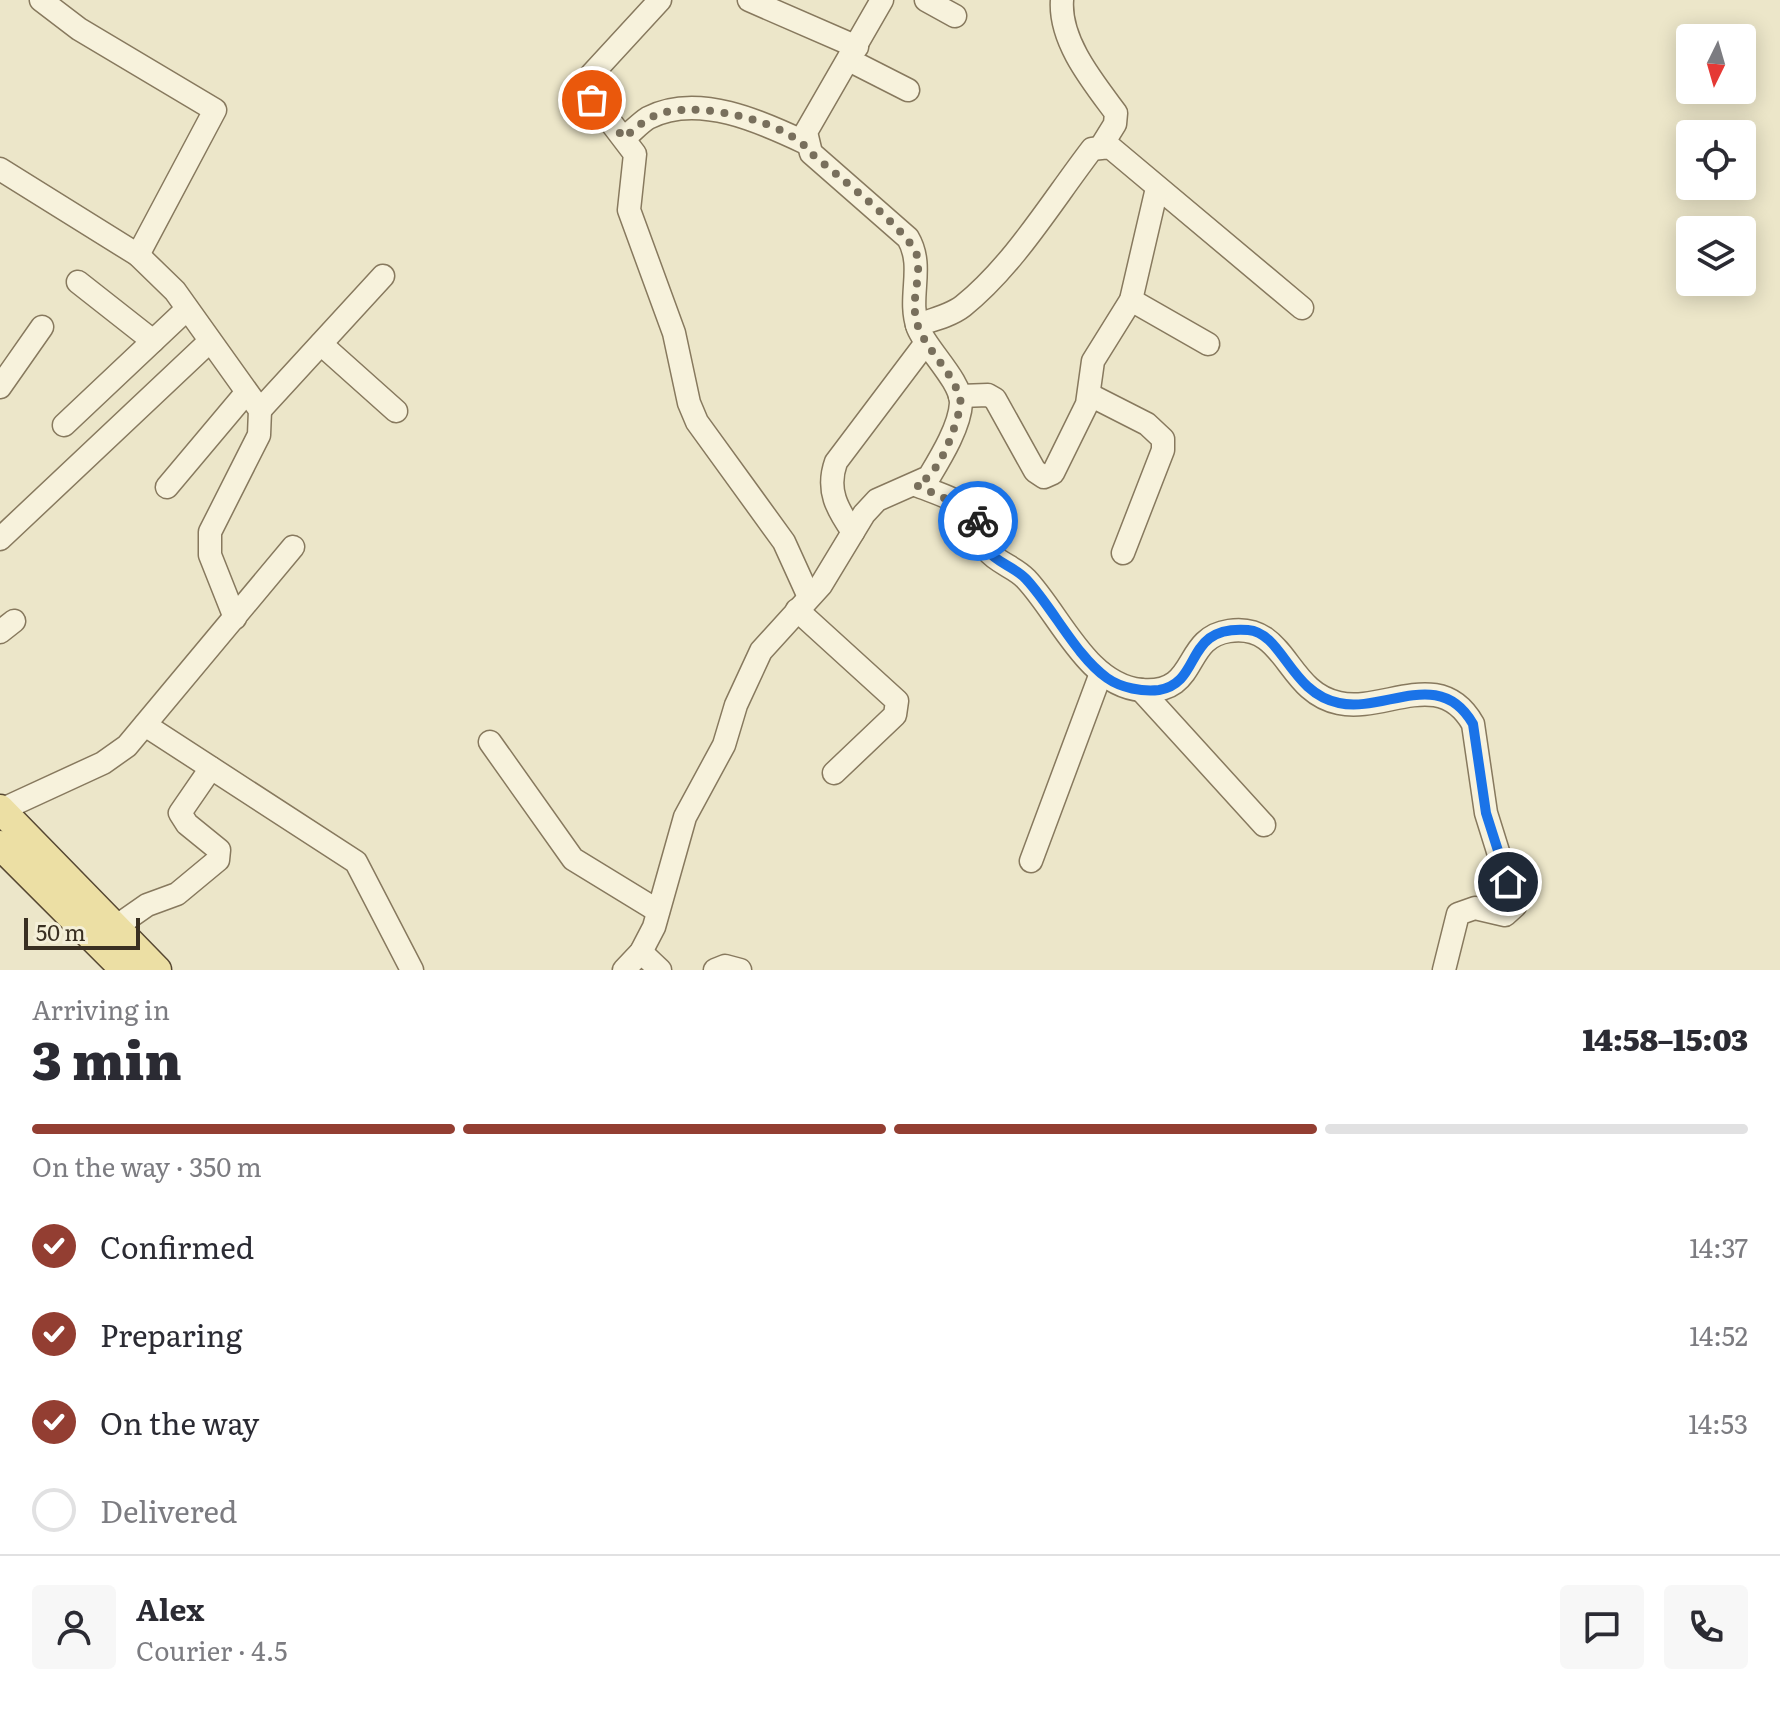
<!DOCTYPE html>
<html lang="en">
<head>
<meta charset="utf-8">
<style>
	:root { --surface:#fff; --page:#f7f7f7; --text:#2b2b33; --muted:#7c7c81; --line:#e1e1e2; --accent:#933e32 }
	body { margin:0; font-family:Literata,serif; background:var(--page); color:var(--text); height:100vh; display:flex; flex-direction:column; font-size:30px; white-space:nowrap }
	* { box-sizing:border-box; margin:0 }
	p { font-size:26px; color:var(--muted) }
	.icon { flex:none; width:44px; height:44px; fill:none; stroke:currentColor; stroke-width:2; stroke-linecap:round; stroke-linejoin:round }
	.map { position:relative; height:970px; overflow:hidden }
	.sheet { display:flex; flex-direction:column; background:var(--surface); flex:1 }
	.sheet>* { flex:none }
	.needle { width:52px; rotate:185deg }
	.controls { position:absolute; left:1676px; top:24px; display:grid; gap:16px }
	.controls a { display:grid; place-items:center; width:80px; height:80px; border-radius:8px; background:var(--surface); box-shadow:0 4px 20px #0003; font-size:40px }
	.scale { position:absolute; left:24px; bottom:20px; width:116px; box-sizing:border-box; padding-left:8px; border:4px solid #392f21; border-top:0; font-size:22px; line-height:28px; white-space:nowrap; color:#392f21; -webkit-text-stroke:6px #f4efd8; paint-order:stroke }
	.pin { position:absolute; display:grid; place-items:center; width:68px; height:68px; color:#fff; margin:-34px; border:4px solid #fff; border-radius:50%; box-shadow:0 2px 8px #0007 }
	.courier { position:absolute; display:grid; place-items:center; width:80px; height:80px; margin:-40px; border:6px solid #1a73e8; border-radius:50%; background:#fff; color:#222; box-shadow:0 2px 10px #0007 }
	.headline em { font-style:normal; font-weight:800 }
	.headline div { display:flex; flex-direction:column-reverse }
	.headline { display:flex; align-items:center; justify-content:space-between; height:136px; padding:0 32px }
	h1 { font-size:52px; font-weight:800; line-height:60px }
	.bar { display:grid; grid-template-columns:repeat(4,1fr); gap:12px 8px; align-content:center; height:96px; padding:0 32px }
	.bar i { height:10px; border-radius:6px; background:var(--line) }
	.bar .active { background:var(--accent) }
	.bar p { grid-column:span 4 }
	.line { display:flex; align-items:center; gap:20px; padding:0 32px; border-top:2px solid var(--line) }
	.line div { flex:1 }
	.round { display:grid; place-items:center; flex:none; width:84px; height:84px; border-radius:8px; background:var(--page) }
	ol { padding:0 32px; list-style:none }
	li { display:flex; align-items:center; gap:24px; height:88px }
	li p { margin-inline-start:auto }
	li .icon { padding:8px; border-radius:50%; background:var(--accent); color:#fff; stroke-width:4 }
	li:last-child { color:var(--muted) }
	li i { width:44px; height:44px; border:4px solid var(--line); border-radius:50% }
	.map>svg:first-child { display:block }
</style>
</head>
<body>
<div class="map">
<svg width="1780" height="970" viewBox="0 0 1780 970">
	<rect width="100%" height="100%" fill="#ece6c9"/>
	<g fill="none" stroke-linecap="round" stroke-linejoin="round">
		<g stroke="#87795e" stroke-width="25">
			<g id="minor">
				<polyline points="41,0 79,29 215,110 138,255"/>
				<polyline points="660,0 591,75 587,91 635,154 629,210 674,333 689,403 697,422 784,542 809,597"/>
				<polyline points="749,0 857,47"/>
				<polyline points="926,0 955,16"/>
				<path d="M 1062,0 C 1059,41 1093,82 1116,113 L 1115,124 L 1102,145"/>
				<polyline points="849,60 908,90"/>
				<path d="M 624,138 C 632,132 640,123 648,118 C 697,92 762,122 806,143"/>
				<polyline points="0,169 138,255 175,291 260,410 259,435 210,532 210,555 235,618"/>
				<polyline points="78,282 153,341"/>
				<polyline points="1131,300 1208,344"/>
				<path d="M 917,325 C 932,320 950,316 963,306 C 1014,265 1052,201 1092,149 L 1110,147 L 1302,308"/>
				<polyline points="321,344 396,411"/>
				<polyline points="0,387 42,327"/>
				<polyline points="1090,395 1147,424 1163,439 1163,450 1123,553"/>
				<polyline points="960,396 988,395 995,399 1035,471 1044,477 1053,473 1087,404 1093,361 1131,300 1157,188"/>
				<polyline points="260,410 383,276"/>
				<polyline points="64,425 187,309"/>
				<path d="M 916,485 C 933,492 958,499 971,511 C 982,522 978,539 987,550 C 997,563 1015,567 1026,579 C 1060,615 1087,685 1141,690 C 1200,695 1181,638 1229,631 C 1287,622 1285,692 1339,703 C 1385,713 1440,666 1473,724 L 1486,813 L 1515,906 L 1505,915 L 1475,908 L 1458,914 L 1444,970"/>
				<polyline points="167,487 246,393"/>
				<path d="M 853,532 C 837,509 826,490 836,462 L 925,344"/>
				<polyline points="0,539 209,342"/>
				<polyline points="797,610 897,701 895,715 834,773"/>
				<polyline points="0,632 14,621"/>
				<polyline points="1141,690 1264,825"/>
				<polyline points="145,725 356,862 412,970"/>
				<polyline points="490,742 573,859 658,911"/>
				<polyline points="1,810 103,763 127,746 293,547"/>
				<polyline points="1031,861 1101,673"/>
				<polyline points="104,935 147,905 177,894 218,860 219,850 187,824 180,813 211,768"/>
				<polyline points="641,952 660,970"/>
				<path d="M 624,970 L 641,952 L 654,927 L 685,817 L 724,745 L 736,705 L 761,651 L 821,585 L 864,514 L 877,500 L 929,477 C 941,457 960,426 961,403 C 961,381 927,350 918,328 C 907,297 925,267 908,238 L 811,153 L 806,132 L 882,0"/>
				<polyline points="715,970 725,966 740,970"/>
			</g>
		</g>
		<g stroke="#564732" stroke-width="31">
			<g id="major">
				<polyline points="0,809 157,970"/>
				<polyline points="0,845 125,970"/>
			</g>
		</g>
		<use href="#minor" stroke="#f7f2dc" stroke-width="22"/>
		<use href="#major" stroke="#ecdfa4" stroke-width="28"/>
	</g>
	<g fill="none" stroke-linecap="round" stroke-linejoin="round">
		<path stroke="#786f5c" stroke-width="8" stroke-dasharray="0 14.4" d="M 592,100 L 624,138 C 637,127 648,116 666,112 C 704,103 788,121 811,153 C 833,172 912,233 917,256 C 922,282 908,301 919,329 C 930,355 957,376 961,404 C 955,428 941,475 916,485 L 970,510 L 978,521"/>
		<path stroke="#1a73e8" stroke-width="10" d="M 978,521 C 980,531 981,542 987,550 C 997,563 1015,567 1026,579 C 1053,608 1076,656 1107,678 C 1121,688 1143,692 1159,690 C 1204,682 1182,625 1248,630 C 1283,633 1290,693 1339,703 C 1385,713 1440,666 1473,724 L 1486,813 L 1508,882"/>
	</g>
</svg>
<div class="controls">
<a><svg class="needle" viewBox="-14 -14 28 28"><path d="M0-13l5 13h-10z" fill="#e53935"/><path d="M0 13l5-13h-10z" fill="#7c7c81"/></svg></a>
<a><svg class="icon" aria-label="locate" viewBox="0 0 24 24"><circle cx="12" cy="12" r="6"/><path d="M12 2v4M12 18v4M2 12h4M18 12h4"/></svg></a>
<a><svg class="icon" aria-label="layers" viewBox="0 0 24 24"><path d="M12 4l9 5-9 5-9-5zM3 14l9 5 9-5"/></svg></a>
</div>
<div class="scale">50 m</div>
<div class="pin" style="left:592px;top:100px;background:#ea580c"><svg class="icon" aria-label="bag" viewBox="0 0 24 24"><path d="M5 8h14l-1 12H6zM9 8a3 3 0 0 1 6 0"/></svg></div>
<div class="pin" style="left:1508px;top:882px;background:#1f2937"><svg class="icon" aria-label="home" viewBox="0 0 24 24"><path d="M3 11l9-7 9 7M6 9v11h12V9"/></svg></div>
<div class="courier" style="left:978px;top:521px"><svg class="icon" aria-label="bike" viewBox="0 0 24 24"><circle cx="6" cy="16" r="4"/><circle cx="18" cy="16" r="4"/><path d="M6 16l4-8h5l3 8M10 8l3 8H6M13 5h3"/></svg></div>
</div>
<section class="sheet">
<div class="headline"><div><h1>3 min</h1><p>Arriving in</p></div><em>14:58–15:03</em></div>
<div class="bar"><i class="active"></i><i class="active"></i><i class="active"></i><i></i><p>On the way · 350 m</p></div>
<ol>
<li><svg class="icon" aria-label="check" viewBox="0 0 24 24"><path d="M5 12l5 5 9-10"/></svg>Confirmed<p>14:37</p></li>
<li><svg class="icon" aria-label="check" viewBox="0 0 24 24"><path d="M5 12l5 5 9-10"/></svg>Preparing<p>14:52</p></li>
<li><svg class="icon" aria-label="check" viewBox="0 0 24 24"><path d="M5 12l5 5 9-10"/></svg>On the way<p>14:53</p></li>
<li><i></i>Delivered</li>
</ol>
<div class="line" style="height:144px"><a class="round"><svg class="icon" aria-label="person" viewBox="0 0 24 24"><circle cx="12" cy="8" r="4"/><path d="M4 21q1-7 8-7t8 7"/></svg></a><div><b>Alex</b><p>Courier · 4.5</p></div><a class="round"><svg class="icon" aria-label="chat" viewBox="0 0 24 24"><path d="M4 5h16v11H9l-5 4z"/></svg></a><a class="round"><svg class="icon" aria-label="phone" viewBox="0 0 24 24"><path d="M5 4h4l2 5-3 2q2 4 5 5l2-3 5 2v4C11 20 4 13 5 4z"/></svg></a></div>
</section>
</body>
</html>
